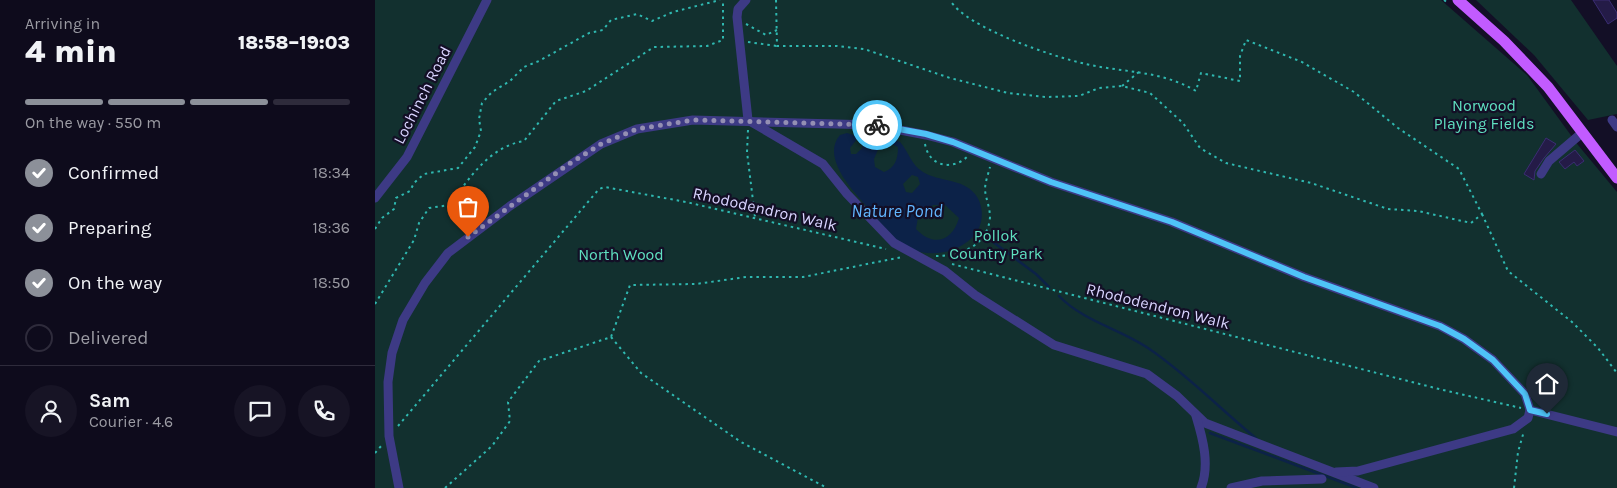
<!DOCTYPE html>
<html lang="en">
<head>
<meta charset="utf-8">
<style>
	:root { --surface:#0e0b1c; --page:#171425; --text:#f1f3f6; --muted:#9b9ba3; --line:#2e2b3b; --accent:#8c9099 }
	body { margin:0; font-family:Karla,sans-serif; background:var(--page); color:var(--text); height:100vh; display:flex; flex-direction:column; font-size:19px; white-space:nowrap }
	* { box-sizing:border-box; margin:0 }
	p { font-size:16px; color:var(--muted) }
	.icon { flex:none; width:28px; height:28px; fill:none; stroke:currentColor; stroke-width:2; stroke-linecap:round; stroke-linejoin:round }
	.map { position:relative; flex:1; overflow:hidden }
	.drawer { display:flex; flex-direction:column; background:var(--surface); width:375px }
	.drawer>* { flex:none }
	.pin { position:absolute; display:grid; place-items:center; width:42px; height:42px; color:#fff; margin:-51px -21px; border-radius:50% 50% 50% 0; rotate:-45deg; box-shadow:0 0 5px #0007 }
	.pin .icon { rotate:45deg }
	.courier { position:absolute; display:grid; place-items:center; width:50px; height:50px; margin:-25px; border:4px solid #4fc3f7; border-radius:50%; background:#fff; color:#222; box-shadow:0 1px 6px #0007 }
	.overview em { font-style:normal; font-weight:800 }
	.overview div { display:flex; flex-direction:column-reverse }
	.overview { display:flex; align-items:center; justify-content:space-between; height:85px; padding:0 25px }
	h1 { font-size:32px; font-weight:800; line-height:38px }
	.bar { display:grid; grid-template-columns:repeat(4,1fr); gap:8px 5px; align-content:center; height:60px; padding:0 25px }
	.bar i { height:6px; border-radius:4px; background:var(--line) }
	.bar .selected { background:var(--accent) }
	.bar p { grid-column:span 4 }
	.line { display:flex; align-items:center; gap:12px; padding:0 25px; border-top:1px solid var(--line) }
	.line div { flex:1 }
	.round { display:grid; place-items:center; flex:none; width:52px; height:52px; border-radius:26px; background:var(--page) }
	ol { padding:0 25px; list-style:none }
	li { display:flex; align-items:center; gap:15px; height:55px }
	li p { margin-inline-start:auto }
	li .icon { padding:5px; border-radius:50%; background:var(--accent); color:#fff; stroke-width:4 }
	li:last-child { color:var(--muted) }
	li i { width:28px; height:28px; border:2px solid var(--line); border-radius:50% }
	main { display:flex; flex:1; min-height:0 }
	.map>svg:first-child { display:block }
</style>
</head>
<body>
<main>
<section class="drawer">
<div class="overview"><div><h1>4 min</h1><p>Arriving in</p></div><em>18:58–19:03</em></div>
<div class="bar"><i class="selected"></i><i class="selected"></i><i class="selected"></i><i></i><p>On the way · 550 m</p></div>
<ol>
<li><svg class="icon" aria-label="check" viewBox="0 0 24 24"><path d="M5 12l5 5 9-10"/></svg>Confirmed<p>18:34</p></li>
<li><svg class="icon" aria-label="check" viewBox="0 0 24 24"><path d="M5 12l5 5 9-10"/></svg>Preparing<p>18:36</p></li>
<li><svg class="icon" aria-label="check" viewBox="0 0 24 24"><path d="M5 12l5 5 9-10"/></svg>On the way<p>18:50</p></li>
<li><i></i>Delivered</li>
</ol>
<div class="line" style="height:90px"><a class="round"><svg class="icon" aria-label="person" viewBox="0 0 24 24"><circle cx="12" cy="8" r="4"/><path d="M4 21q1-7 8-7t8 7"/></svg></a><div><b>Sam</b><p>Courier · 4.6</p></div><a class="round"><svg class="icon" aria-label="chat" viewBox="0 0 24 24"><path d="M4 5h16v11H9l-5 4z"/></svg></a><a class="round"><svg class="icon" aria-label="phone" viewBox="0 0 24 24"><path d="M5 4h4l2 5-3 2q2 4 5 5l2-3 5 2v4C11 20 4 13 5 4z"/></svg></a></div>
</section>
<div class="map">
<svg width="1242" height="488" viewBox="0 0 1242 488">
	<rect width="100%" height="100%" fill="#130f26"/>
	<g fill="#12302f">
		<polygon points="0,0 1066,0 1152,75 1203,145 1242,192 1242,488 0,488"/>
		<polygon points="1101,0 1196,0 1242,66 1242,114 1213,120 1159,55"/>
	</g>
	<path fill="#0c2248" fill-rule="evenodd" d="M 472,133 L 494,140 L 516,139 L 525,142 C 534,152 536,165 548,172 C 564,182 587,178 600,194 C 608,204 609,219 603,230 C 599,238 591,243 584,247 C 565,257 539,255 522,241 C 511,233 504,220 495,210 C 480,193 445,158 465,135 ZM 482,139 L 488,142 L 487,148 L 481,154 L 476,154 L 475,148 ZM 513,142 L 523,147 C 523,159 520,168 509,172 L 500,167 L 499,159 L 505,145 ZM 537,175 L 543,177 L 545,184 L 537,193 L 531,192 L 528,184 ZM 558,205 L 570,205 L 584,218 C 577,242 558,247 541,229 L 543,217 Z"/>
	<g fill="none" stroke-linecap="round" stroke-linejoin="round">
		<g stroke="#0c2248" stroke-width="2.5">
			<polyline points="610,236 661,274 674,287"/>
			<path d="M 684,296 C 708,321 745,329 773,348 C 813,375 845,409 882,439"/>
			<polyline points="835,433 982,488"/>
		</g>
	</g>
	<g fill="#241b47" stroke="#3b2d73">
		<polygon points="1218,0 1234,0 1242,13 1242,18 1233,24"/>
		<polygon points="1171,138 1181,144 1169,158 1160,171 1159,180 1149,174"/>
		<polygon points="1200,150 1209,161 1202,166 1199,162 1190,169 1184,162"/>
	</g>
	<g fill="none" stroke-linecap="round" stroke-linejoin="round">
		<g stroke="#2fb8b0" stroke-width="2" stroke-dasharray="2.5 4" stroke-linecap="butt">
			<path d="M 401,0 L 402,46 L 462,46 L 489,49 L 575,78 L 633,93 L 671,97 L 704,96 L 724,88 L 747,86 L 775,93 L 808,123 L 825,148 L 851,163 L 936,183 L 1013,209 L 1043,211 L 1096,223 L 1107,214 L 1084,169 L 1023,128 L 979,92 L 927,62 L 871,40 L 865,56 L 865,81 L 826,73 L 821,91 C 785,70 750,73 711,64 C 679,57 591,28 575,0"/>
			<polyline points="1069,0 1074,4"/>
			<polyline points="371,24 391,35 402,30"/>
			<polyline points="373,42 402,46"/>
			<polyline points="747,86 765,71"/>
			<polyline points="373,130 372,152 380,217"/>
			<path d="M 550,144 C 554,167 578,171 593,156"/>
			<polyline points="1107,214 1133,271 1197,322 1223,348 1242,373"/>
			<polyline points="0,229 7,218 19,209 21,198 35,191 39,183 49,174 83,168 100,147 106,131 104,119 107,103 117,92 135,81 149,67 164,61 214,33 228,30 236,20 262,14 277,21 298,12 345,0"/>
			<path d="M 561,256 C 585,256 613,246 615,217 C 615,208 611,199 610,190 C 610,182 613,175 615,167"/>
			<polyline points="577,264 1068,390 1146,408"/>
			<path d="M 0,304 L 39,240 L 44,223 L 54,208 L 75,205 C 94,178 114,147 149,141 L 181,101 L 211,91 L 279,47 L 332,46 L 348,40 L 348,0"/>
			<polyline points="236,337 266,373 366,442 452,488"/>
			<polyline points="23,426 224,189 230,187 311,202 511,249"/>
			<polyline points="0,453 7,445"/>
			<polyline points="70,488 117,446 135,421 133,402 164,361 236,337 255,285 321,284 371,277 428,277 527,257"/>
			<polyline points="1139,488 1143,452 1149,431"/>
		</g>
		<g stroke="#3d3a85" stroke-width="9">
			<polyline points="371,0 363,9 362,17 373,120 448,164 472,194 519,243 570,271 600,295 679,345 772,374 802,396 830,423 999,488"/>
			<polyline points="1237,120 1242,127"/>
			<polyline points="1166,174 1174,161 1208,132"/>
			<polyline points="0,198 32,157 112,0"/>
			<path d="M 821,416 C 828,439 835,465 826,488"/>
			<polyline points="961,472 983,471 1138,429 1153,418 1155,410"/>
			<polyline points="24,488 14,436 13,382 17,353 28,320 50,283 73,253 135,206 226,144 262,129 318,120 499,125 551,135 578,142 676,182 797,222 929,277 1065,326 1089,339 1118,360 1150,394 1155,410 1242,432"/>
			<polyline points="856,488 887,481 947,479"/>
		</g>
		<polyline stroke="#c25bff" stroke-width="11" points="1083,0 1129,41 1173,87 1242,178"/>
	</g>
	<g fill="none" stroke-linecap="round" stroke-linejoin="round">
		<polyline stroke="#948fb3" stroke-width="5" stroke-dasharray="0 9" points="93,237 191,166 226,144 262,129 318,120 502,125"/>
		<polyline stroke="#4fc3f7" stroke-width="6" points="502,125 551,134 578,142 676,182 797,222 929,277 1065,326 1089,339 1118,360 1150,394 1155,410 1172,414"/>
	</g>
	<g text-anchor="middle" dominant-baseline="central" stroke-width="4.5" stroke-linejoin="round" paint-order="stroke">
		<g font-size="16" fill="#d9d4ff" stroke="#130f26">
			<text transform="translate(47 95) rotate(-63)">Lochinch Road</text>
			<text transform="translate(390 209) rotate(13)">Rhododendron Walk</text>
			<text transform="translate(783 306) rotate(14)">Rhododendron Walk</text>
		</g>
		<g font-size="16" fill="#5fe0c0" stroke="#130f26">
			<text x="1109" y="105">Norwood<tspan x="1109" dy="18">Playing Fields</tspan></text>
			<text x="621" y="235">Pollok<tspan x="621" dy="18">Country Park</tspan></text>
			<text x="246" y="254">North Wood</text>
		</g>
		<g font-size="18" font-style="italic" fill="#62b6ff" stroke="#130f26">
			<text x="522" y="211">Nature Pond</text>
		</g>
	</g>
</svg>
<div class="pin" style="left:93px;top:237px;background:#ea580c"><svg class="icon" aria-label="bag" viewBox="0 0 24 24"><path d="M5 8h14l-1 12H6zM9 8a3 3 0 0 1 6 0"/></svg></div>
<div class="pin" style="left:1172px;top:414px;background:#1f2937"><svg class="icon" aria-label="home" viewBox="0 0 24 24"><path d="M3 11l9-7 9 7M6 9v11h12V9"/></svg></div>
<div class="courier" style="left:502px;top:125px"><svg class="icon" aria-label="bike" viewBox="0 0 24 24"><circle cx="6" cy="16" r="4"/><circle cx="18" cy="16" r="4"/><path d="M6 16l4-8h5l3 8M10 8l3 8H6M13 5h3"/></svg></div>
</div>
</main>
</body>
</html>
